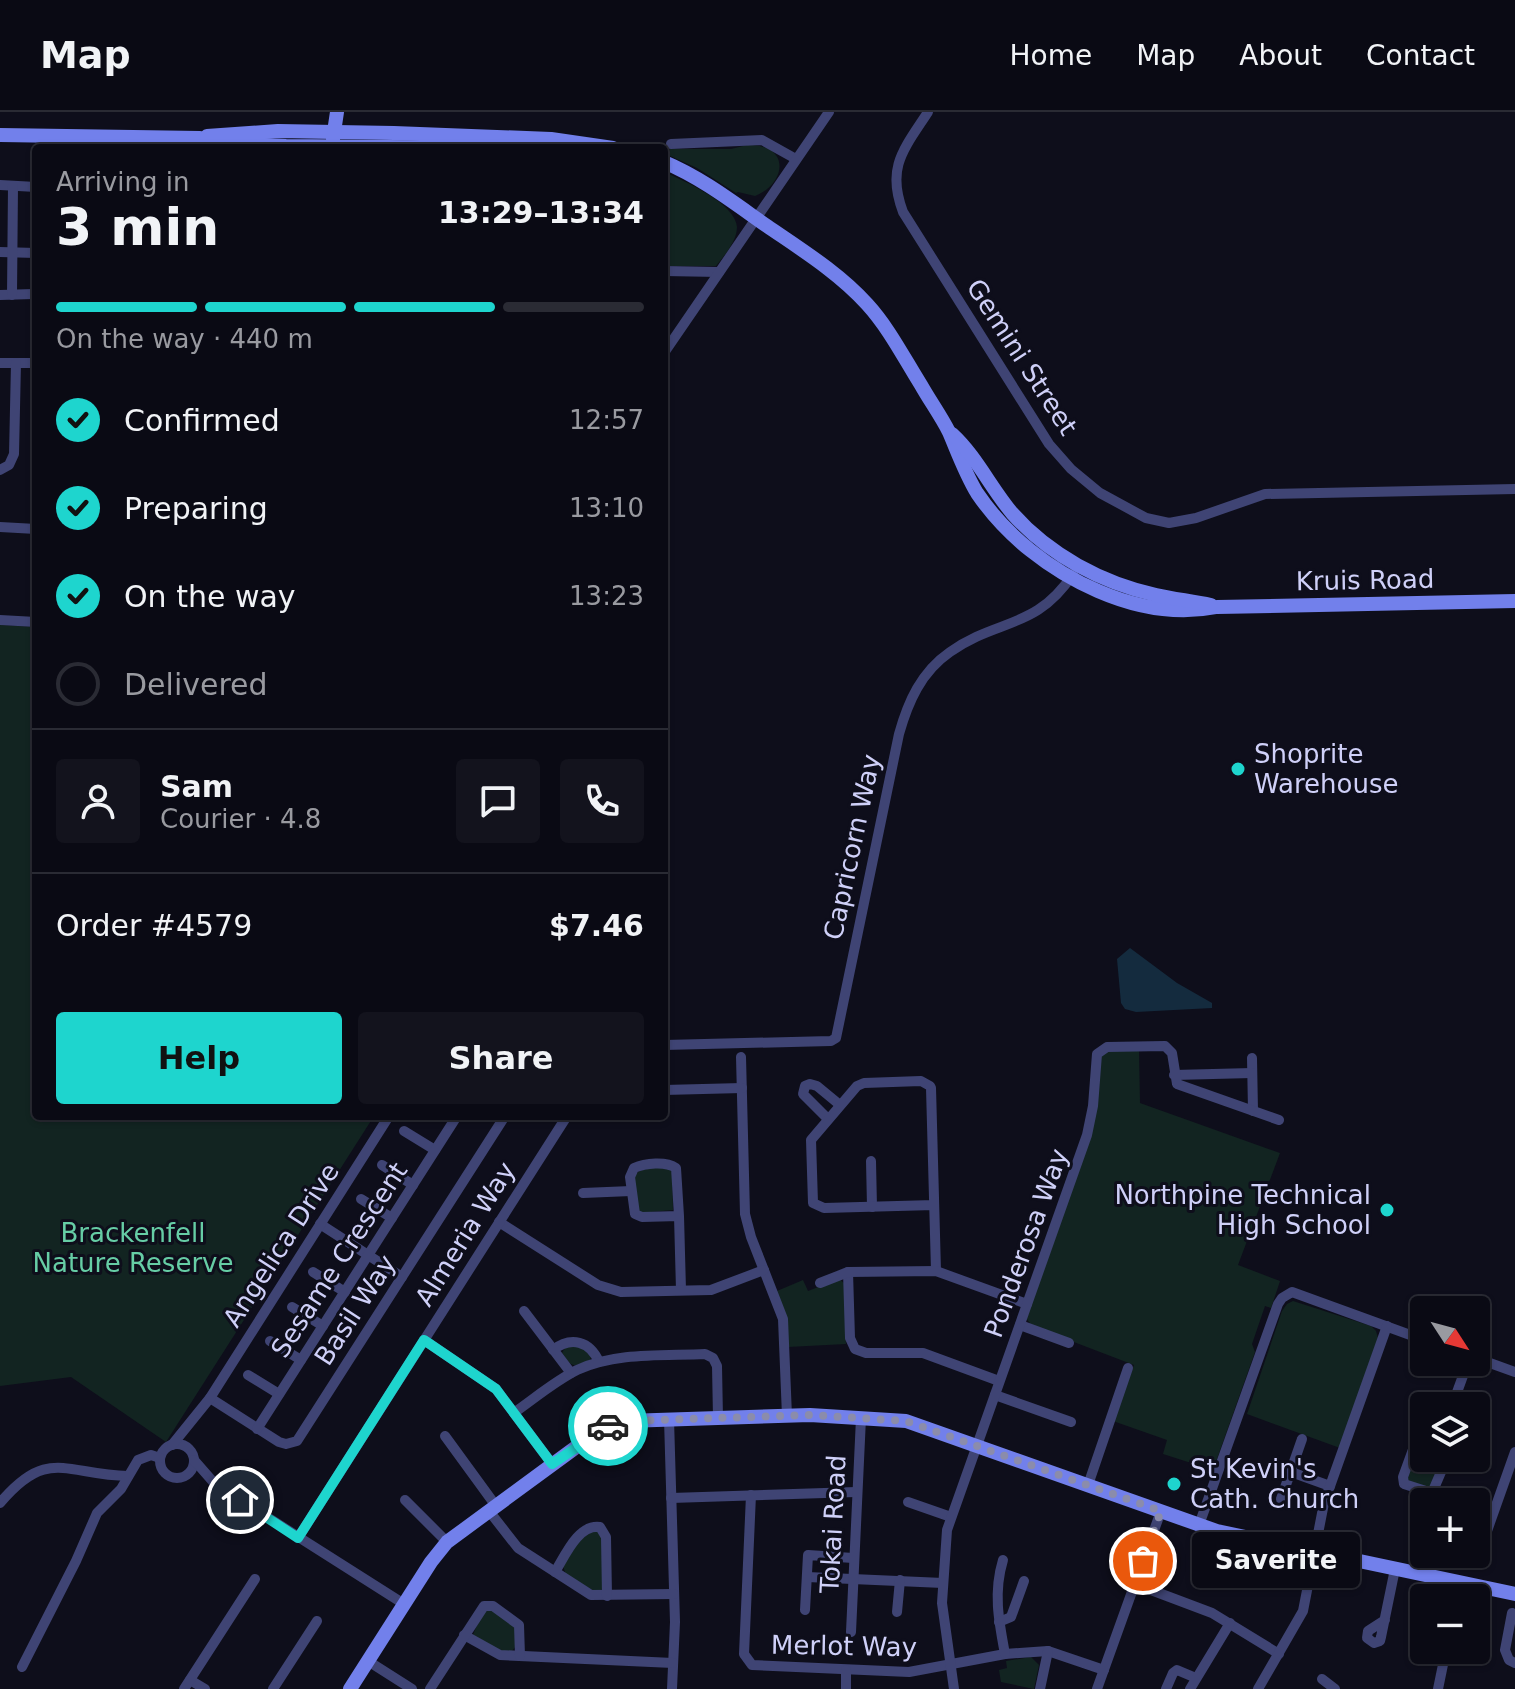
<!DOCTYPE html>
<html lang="en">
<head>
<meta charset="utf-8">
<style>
	:root { --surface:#0a0a14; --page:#13131d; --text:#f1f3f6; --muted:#999aa0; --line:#2a2b34; --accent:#1ed5ce }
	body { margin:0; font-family:"DejaVu Sans",sans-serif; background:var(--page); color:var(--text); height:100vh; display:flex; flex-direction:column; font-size:30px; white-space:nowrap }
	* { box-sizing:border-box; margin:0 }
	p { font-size:26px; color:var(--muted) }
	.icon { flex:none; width:44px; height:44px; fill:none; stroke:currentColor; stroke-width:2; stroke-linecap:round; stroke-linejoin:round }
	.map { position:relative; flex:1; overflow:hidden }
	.panel { position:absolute; left:32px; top:32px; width:636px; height:976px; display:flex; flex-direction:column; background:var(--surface); border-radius:8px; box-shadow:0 2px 6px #0004,0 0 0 2px var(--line) }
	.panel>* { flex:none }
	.needle { width:52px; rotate:126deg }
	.controls { position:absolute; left:1410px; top:1184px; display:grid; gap:16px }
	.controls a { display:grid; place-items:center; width:80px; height:80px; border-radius:8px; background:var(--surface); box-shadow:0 2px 6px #0004,0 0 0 2px var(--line); font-size:40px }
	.pin { position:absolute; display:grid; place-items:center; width:68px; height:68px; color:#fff; margin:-34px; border:4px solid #fff; border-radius:50%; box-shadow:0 2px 8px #0007 }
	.courier { position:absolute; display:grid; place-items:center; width:80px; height:80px; margin:-40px; border:6px solid #1ed5ce; border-radius:50%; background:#fff; color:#222; box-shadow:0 2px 10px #0007 }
	.bubble { position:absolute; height:56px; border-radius:8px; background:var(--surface); box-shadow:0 2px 6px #0004,0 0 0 2px var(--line); font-size:26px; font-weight:700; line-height:56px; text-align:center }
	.overview em { font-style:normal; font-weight:700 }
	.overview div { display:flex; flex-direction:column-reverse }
	.overview { display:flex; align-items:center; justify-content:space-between; height:136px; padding:0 24px }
	h1 { font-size:52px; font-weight:700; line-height:60px }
	.bar { display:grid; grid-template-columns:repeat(4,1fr); gap:12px 8px; align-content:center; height:96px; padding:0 24px }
	.bar i { height:10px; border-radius:6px; background:var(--line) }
	.bar .selected { background:var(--accent) }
	.bar p { grid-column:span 4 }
	.line { display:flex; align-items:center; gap:20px; padding:0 24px; border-top:2px solid var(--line) }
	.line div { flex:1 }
	.round { display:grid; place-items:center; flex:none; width:84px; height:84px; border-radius:8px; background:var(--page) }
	ol { padding:0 24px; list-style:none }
	li { display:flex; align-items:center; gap:24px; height:88px }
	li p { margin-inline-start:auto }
	li .icon { padding:8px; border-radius:50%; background:var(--accent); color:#111; stroke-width:4 }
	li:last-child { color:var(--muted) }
	li i { width:44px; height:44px; border:4px solid var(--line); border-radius:50% }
	.button { display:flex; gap:16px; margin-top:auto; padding:16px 24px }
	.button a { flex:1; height:92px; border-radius:8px; background:var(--accent); color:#111; font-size:32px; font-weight:700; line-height:92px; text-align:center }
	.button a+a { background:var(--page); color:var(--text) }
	header { display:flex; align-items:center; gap:48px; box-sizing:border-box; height:112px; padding:0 40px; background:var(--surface); border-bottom:2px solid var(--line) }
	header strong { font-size:38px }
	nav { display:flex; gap:44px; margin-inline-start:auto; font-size:28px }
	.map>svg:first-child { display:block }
</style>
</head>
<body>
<header>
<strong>Map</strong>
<nav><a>Home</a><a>Map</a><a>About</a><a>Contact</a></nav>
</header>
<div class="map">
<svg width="1515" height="1577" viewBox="0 0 1515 1577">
	<rect width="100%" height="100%" fill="#0e0e1b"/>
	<g fill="#122421">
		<path d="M 747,33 C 791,32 787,71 755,84 L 738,80 L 736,81 L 697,56 L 668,43 L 670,37 L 731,37 Z"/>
		<path d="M 664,60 C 685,69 736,92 737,115 C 737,129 724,144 716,154 L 664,154 Z"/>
		<polygon points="0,513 36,515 36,1004 374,1004 166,1330 71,1265 0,1274"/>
		<polygon points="1139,938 1140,991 1280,1041 1238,1153 1280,1169 1271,1196 1265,1194 1252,1232 1255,1240 1213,1358 1163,1342 1167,1328 1113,1309 1134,1253 1032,1214 1026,1206 1090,1025 1100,946 1104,939"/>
		<path d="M 666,1055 L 672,1058 L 673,1098 L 639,1101 C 634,1065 623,1057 666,1055 Z"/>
		<polygon points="839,1167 845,1172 846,1232 788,1235 777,1179 803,1168 808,1179"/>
		<polygon points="1293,1189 1371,1214 1376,1219 1378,1226 1340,1336 1247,1302 1282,1199 1287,1192"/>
		<path d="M 566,1234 L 580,1234 L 591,1244 L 590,1248 C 573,1255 573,1257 562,1241 Z"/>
		<polygon points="1424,1333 1424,1346 1443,1346 1430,1376 1409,1370 1407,1366 1416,1338"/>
		<polygon points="594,1418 602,1422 603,1477 596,1480 566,1463 563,1454 579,1429"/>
		<polygon points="492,1498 516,1514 516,1534 512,1539 499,1539 473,1523 482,1500"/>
		<polygon points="1031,1545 1039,1553 1034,1577 1001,1570 999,1558 1007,1556 1006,1549"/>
	</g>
	<polygon fill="#142b3e" points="1130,836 1177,871 1212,891 1212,896 1136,900 1125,897 1121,891 1117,847"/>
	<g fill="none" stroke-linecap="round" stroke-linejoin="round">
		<g stroke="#3f4474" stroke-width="10">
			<path d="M 928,0 C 904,37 886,55 903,100 L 1049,332 L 1071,357 L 1100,381 L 1146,406 L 1169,411 L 1196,406 L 1265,382 L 1515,377"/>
			<polyline points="671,32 762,28 796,47"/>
			<polyline points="0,73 36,75"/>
			<polyline points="0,140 36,141"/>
			<polyline points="664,159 719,160"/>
			<polyline points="0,183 33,182"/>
			<polyline points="12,183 13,74"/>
			<polyline points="664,241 829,0"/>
			<polyline points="0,251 36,251"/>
			<polyline points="0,358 9,353 14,342 16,251"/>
			<polyline points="0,415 36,417"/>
			<polyline points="0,508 36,510"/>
			<path d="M 664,933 L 831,929 L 836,926 L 899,622 C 908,590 921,560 950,540 C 998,506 1036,518 1073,462"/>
			<polyline points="741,945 745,1102 751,1125 783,1207 787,1304"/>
			<polyline points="1252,946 1253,999"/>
			<polyline points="1174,963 1252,961"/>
			<polyline points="664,978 742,976"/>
			<polyline points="828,1007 803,982 805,974 810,972 817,974 840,993"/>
			<polyline points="404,1019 435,1038"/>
			<polyline points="871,1049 872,1095"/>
			<polyline points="382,1053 413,1073"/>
			<polyline points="583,1081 631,1079"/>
			<polyline points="361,1087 392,1106"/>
			<polyline points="934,1093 824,1096 813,1091 811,1028 857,974 864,971 921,969 930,974 931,976 936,1159"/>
			<path d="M 679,1104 L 676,1056 C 666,1049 645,1051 634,1056 L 630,1065 L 635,1102 L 642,1105 L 679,1104 L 681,1178"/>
			<polyline points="499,1110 598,1173 621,1180 711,1178 764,1158"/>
			<polyline points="320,1112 402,1165"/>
			<polyline points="313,1160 345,1180"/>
			<polyline points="848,1160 850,1226 855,1237 866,1241 923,1241 999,1269"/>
			<polyline points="820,1171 848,1160 936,1159 1027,1192"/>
			<polyline points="292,1195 323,1214"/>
			<polyline points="524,1199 571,1261"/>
			<polyline points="1020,1213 1069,1231"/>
			<polyline points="424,1228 496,1277 552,1352"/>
			<polyline points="270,1229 301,1248"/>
			<path d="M 553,1238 C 571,1224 590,1229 599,1250"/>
			<polyline points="1476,1246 1515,1260"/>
			<polyline points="248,1263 279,1282"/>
			<polyline points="995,1283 1071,1310"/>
			<polyline points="210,1286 279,1330 286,1332 297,1329 505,1004"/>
			<polyline points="1452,1294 1468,1250"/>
			<path d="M 515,1300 C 535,1286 555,1269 577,1258 C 616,1240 663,1244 705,1242 L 713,1246 L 717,1254 L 718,1306"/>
			<polyline points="669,1307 675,1510 672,1577"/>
			<polyline points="257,1317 457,1004"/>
			<polyline points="445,1324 496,1394"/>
			<polyline points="1424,1329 1418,1328 1415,1332 1403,1365 1404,1372 1432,1381 1447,1346"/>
			<circle cx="177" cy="1349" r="17"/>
			<polyline points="172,1333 210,1286 389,1004"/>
			<polyline points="194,1348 215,1372 404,1492"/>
			<polyline points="1291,1360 1330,1374"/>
			<polyline points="1088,1373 1128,1256"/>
			<polyline points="751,1383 744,1542 752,1553 909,1560 1005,1542 1048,1539 1104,1558"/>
			<polyline points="671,1386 856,1380"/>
			<polyline points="1281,1387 1302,1327"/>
			<polyline points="405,1388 447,1430"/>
			<polyline points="908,1390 951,1405"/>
			<path d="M 0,1391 C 48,1334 66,1363 128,1364"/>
			<polyline points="489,1399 518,1436 591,1483 674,1482"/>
			<polyline points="1199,1413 1278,1192 1282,1186 1292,1180 1424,1228"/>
			<polyline points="1487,1419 1515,1340"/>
			<polyline points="298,1426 567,1004"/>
			<path d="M 1003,1448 C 993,1481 999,1510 1005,1542"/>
			<path d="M 555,1460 C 565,1444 578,1412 600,1415 L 606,1425 L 607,1484"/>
			<polyline points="807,1465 943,1471"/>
			<polyline points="1135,1472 1212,1501 1279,1542"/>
			<polyline points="1457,1486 1460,1471"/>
			<polyline points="805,1498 808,1443 853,1446"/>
			<polyline points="897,1500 900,1468"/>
			<polyline points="1512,1501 1505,1538 1509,1548 1515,1551"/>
			<polyline points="1385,1508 1368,1519 1367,1526 1374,1531 1380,1529 1381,1525 1395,1457"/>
			<polyline points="999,1510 1011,1505 1024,1469"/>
			<polyline points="851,1520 861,1306"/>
			<polyline points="464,1523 500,1543 673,1551"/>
			<polyline points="368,1549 412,1577"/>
			<polyline points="22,1555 76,1449 97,1401 121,1377 138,1348 151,1343 160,1346"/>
			<polyline points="1322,1567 1335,1577"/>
			<polyline points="190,1568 205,1577"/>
			<polyline points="184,1577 255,1467"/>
			<polyline points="273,1577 317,1509"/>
			<polyline points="430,1577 484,1494 493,1494 519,1513 520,1544"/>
			<polyline points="846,1577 846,1558"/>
			<polyline points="954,1577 942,1491 947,1418 1087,1023 1093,994 1097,942 1107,935 1165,934 1172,941 1177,972 1279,1008"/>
			<polyline points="1040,1577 1048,1539"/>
			<polyline points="1097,1577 1161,1399"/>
			<polyline points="1166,1577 1173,1561 1177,1558 1196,1566"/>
			<polyline points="1190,1577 1230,1511"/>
			<polyline points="1258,1577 1303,1499 1324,1391 1387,1214"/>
			<polyline points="1438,1577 1446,1538"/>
		</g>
		<g stroke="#7280eb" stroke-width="14">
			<polyline points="0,23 200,26 225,31 286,34 492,36"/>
			<polyline points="207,24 278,19 394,21 551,27 613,36"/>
			<polyline points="333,27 337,0"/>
			<path d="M 664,50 C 702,66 734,91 767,114 C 802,138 839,161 867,192 C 889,216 904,246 921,273 C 930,289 941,304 949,320 C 958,341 965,361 977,381 C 1006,424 1051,459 1098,479 C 1135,495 1177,503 1217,495 L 1515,489"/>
			<path d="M 952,322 C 976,344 991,376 1012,401 C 1049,443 1102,471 1156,483 C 1174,487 1192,489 1211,493"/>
			<polyline points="350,1577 431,1450 447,1430 594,1322 609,1313 626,1309 810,1303 906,1309 1217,1419 1515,1482"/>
		</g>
	</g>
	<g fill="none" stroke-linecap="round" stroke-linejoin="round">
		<polyline stroke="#8b8cab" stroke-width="8" stroke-dasharray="0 14.4" points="608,1314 626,1309 810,1303 906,1309 1161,1399 1143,1449"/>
		<polyline stroke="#1ed5ce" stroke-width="10" points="240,1388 298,1426 424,1228 496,1277 552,1352 608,1314"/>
	</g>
	<g fill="#1ed5ce" stroke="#0e0e1b" stroke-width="3">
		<circle cx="1238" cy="657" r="8"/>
		<circle cx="1387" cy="1098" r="8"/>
		<circle cx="1174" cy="1372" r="8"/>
	</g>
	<g text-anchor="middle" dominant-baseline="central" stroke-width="6" stroke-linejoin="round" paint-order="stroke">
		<g font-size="26" fill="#cfd0f8" stroke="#0e0e1b">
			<text transform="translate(1022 245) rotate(57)">Gemini Street</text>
			<text transform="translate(1365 468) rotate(-1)">Kruis Road</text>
			<text transform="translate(852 735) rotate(-78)">Capricorn Way</text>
			<text transform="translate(465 1122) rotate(-58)">Almeria Way</text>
			<text transform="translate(1026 1131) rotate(-70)">Ponderosa Way</text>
			<text transform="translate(281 1133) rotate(-57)">Angelica Drive</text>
			<text transform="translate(339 1148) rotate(-57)">Sesame Crescent</text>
			<text transform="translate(355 1198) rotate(-57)">Basil Way</text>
			<text transform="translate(833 1412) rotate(-87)">Tokai Road</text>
			<text transform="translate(844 1534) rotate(1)">Merlot Way</text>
		</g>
		<g font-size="26" fill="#cfd0f8" stroke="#0e0e1b" text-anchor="start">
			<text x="1254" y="642">Shoprite<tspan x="1254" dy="30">Warehouse</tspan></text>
			<text x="1371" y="1083" text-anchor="end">Northpine Technical<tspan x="1371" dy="30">High School</tspan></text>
			<text x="1190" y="1357">St Kevin's<tspan x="1190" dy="30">Cath. Church</tspan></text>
		</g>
		<g font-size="26" fill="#66cda5" stroke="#0e0e1b">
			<text x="133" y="1121">Brackenfell<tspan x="133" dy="30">Nature Reserve</tspan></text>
		</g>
	</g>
</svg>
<div class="controls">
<a><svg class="needle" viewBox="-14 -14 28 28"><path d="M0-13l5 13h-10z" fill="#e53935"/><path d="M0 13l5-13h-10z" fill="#999aa0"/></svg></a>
<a><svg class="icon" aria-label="layers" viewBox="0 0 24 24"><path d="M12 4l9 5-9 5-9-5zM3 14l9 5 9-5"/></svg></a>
<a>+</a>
<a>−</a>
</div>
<div class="pin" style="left:1143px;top:1449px;background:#ea580c"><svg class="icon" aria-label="bag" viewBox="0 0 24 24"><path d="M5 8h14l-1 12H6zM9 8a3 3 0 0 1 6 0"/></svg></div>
<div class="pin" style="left:240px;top:1388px;background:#1f2937"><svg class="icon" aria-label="home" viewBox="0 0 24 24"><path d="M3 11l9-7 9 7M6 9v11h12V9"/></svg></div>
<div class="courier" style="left:608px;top:1314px"><svg class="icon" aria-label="car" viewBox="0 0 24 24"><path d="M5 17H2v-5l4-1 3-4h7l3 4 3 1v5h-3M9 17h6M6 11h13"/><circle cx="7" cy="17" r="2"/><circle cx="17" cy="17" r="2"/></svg></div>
<div class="bubble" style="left:1192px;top:1420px;width:168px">Saverite</div>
<section class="panel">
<div class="overview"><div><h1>3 min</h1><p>Arriving in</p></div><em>13:29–13:34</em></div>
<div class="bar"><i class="selected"></i><i class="selected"></i><i class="selected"></i><i></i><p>On the way · 440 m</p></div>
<ol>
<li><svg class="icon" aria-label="check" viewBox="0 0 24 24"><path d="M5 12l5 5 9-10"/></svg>Confirmed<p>12:57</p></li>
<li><svg class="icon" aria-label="check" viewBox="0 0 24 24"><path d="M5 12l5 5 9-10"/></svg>Preparing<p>13:10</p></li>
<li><svg class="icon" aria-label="check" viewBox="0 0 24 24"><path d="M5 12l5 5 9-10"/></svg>On the way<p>13:23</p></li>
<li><i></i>Delivered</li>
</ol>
<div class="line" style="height:144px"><a class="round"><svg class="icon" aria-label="person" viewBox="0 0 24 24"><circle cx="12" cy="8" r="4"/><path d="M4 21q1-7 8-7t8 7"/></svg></a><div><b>Sam</b><p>Courier · 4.8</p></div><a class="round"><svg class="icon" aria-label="chat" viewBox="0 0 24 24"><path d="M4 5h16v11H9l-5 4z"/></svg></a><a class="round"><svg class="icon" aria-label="phone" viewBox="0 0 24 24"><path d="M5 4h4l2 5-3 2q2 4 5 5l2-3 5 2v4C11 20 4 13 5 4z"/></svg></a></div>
<div class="line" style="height:104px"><div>Order #4579</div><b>$7.46</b></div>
<div class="button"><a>Help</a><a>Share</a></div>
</section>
</div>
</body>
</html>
